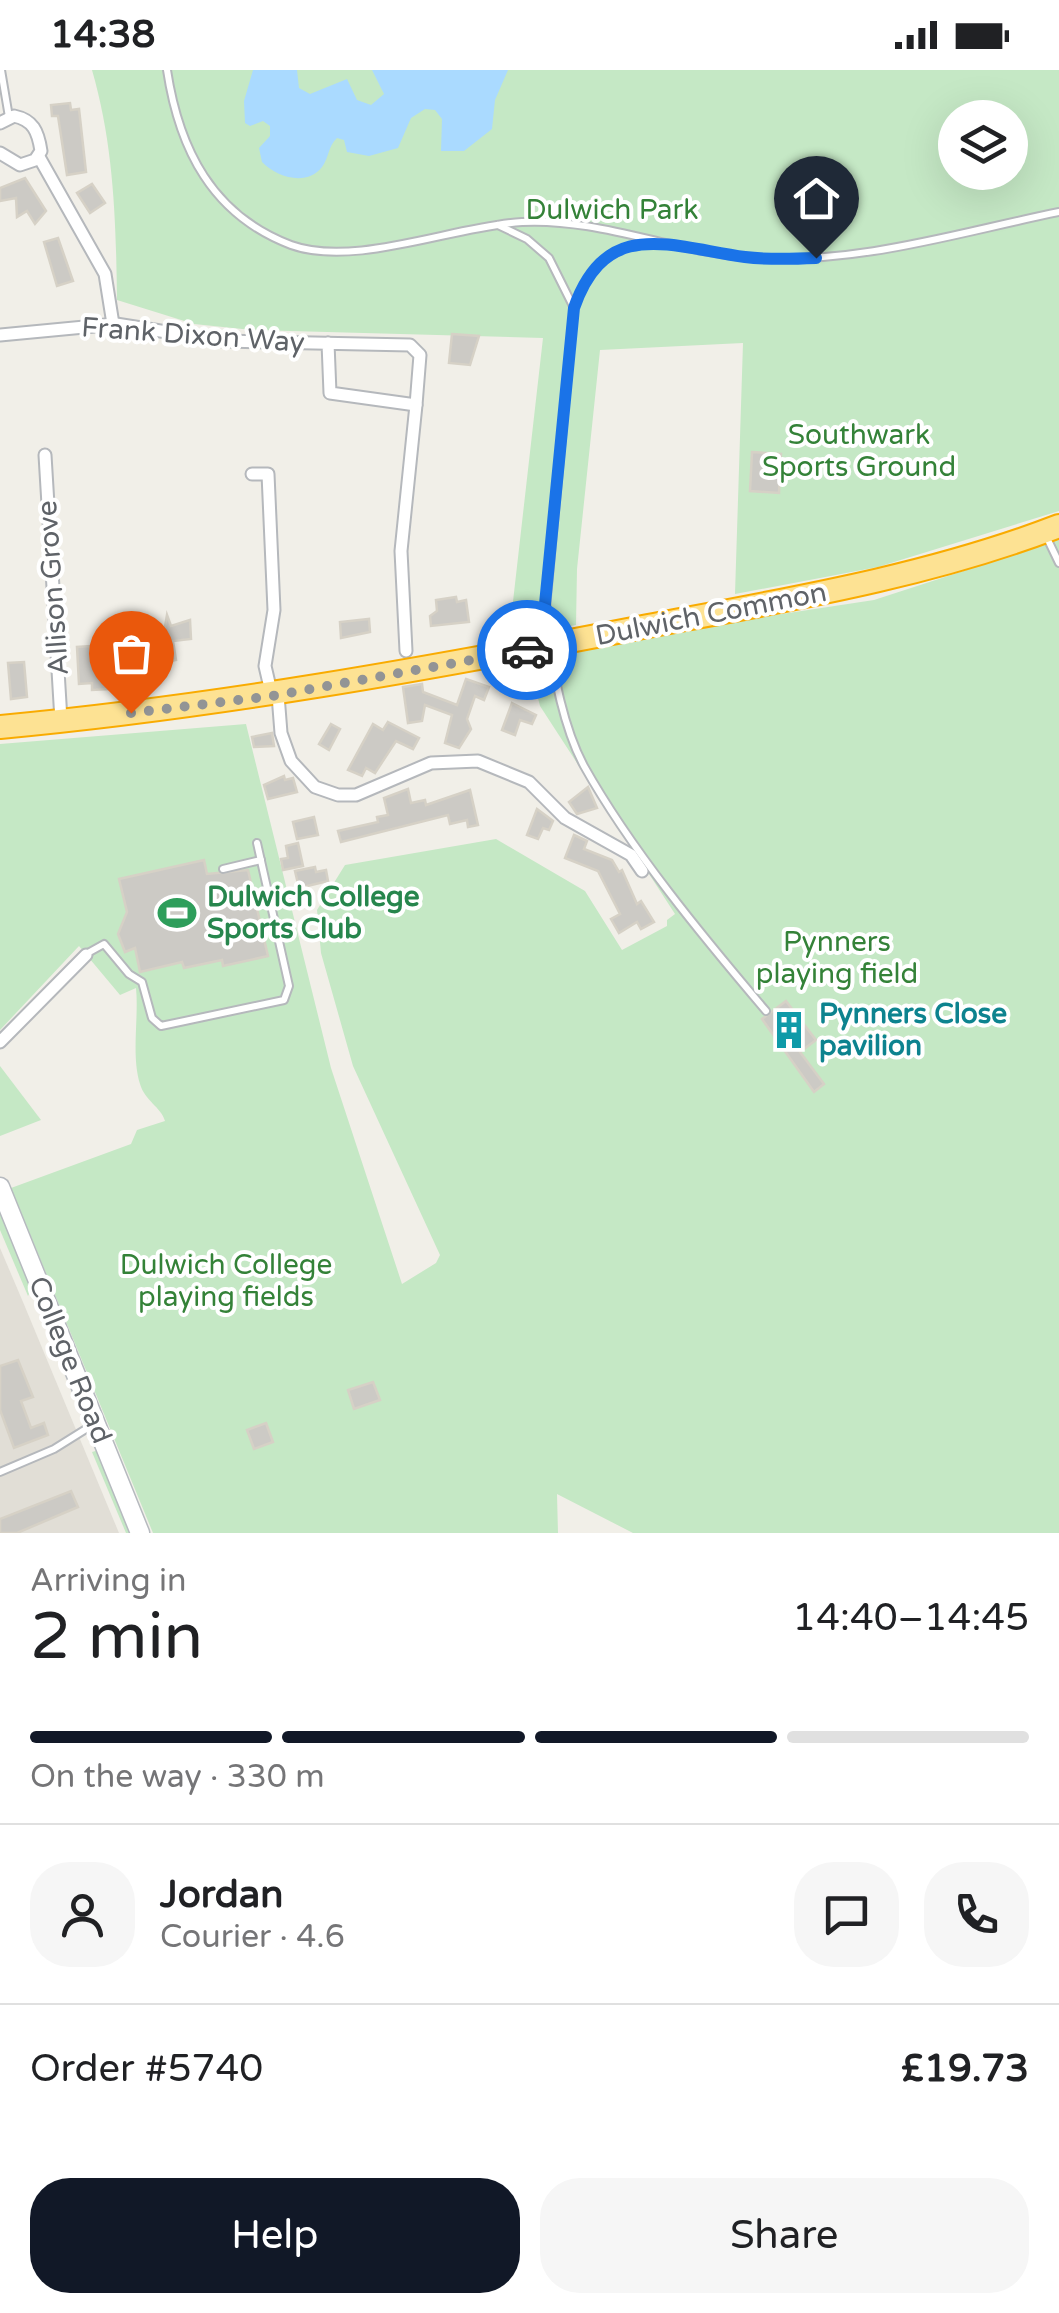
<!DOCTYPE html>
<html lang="en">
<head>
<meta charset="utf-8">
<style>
	:root { --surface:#fff; --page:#f6f6f6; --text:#202124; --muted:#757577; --line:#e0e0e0; --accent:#111827 }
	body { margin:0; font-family:"Varela Round",sans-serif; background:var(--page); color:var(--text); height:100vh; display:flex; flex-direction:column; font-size:38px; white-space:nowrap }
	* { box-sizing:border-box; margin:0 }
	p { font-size:32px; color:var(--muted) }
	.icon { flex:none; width:55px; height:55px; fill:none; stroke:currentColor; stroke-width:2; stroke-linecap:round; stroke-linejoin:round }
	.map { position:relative; height:1463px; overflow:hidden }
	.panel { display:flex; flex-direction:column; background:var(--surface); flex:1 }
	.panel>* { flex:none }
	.controls { position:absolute; left:938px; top:30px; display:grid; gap:20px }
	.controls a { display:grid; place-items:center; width:90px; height:90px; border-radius:50%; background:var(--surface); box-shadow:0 10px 40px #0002; font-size:50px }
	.pin { position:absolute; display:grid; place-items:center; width:85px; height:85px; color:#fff; margin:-102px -42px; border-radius:50% 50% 50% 0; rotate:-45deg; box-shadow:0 0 10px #0007 }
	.pin .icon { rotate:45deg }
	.courier { position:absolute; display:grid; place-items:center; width:100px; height:100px; margin:-50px; border:8px solid #1a73e8; border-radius:50%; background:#fff; color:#222; box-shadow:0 2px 12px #0007 }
	.headline em { font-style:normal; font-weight:600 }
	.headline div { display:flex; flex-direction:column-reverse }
	.headline { display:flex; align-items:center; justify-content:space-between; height:170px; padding:0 30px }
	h1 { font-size:65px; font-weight:600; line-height:75px }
	.bar { display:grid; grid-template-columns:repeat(4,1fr); gap:15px 10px; align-content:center; height:120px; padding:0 30px }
	.bar i { height:12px; border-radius:8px; background:var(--line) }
	.bar .on { background:var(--accent) }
	.bar p { grid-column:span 4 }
	.line { display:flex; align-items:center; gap:25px; padding:0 30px; border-top:2px solid var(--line) }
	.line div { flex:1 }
	.round { display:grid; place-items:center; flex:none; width:105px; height:105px; border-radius:40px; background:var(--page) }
	.action { display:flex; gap:20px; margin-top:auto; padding:20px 30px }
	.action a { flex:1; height:115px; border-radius:40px; background:var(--accent); color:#fff; font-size:40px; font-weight:600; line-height:115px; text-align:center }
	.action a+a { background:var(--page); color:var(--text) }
	.status { display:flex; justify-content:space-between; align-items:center; height:70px; padding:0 50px; background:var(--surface); direction:ltr }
	.status svg { height:28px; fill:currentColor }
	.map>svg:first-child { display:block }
</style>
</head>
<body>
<div class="status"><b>14:38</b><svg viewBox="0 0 49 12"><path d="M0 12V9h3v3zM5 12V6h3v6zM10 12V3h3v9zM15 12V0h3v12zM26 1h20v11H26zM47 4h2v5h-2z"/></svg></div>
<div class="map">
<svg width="1059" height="1463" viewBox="0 0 1059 1463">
	<rect width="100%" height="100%" fill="#f1efe8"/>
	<polygon fill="#e1ded6" points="0,1178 23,1232 119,1463 0,1463"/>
	<g fill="#c5e8c5" fill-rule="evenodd">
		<path d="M 92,0 L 1059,0 L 1059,441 L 878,497 L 735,524 L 743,273 L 600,280 L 577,499 L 576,555 L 566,557 L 560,552 L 533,559 L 529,566 L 516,570 L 518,552 L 511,549 L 543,268 L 252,260 L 194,254 L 117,230 C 116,151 114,76 92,0 ZM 955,48 L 1010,48 L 1010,102 L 955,102 Z"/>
		<path d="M 1059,470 L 1059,1463 L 633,1463 L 557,1424 L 558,1463 L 153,1463 L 11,1118 L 131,1074 L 137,1060 L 165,1051 C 161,1037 145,1031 140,1014 C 131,985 139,948 136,918 L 120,925 L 79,876 L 0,960 L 0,674 L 246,654 L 331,998 L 402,1214 L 436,1193 L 440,1185 L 353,996 L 321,883 L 317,840 L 345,795 L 496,769 L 585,821 L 622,880 L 667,856 L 667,850 L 675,844 L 540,636 L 529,593 L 636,566 L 874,530 Z"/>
		<polygon points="0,996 41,1050 0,1066"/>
		<polygon points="0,1139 32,1218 28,1226 0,1160"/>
		<polygon points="99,1380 131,1463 126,1463 92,1382"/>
	</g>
	<path fill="#aadaff" d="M 253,0 L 297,0 L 299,18 L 310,24 L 347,9 L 357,30 L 371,35 L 384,24 L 372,0 L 508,0 L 495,30 L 492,59 L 464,81 L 441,81 L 442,49 L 435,40 L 425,39 L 411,48 L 398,78 L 369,86 L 347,82 L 344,70 L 337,68 C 328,76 329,88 322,97 C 307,117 276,107 262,92 L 259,78 L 270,66 L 270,56 L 263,51 L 250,56 L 245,53 L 244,31 Z"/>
	<g fill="#cccac5" stroke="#d6d1c6" stroke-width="2.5">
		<polygon points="70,33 71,40 79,39 86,102 67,105 58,46 52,46 51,35"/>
		<polygon points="25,108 46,141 35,154 27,141 17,147 16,128 0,131 0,118"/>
		<polygon points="92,114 105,133 90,143 77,123"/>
		<polygon points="58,168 73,211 57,216 44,172"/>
		<polygon points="452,264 479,266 470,295 449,293"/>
		<polygon points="752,382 781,384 779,423 750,421"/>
		<polygon points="456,527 457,532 466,530 469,552 431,556 430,546 437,541 436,530"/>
		<polygon points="167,545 171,556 190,550 191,569 173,571 176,590 153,594 155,600 143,602 136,596 116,599 117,605 109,606 110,619 92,620 92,613 79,614 77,577 90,576 91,591 112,589 111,570 127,580 162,575"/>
		<polygon points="369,549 370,562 341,568 340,552"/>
		<polygon points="24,592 27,627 11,629 8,593"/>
		<polygon points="466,609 489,617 484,630 475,626 467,649 471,659 459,678 445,673 452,645 425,635 422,651 408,653 403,617 422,614 423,622 457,635"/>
		<polygon points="512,633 536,645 532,654 520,650 515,665 502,660"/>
		<polygon points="388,652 419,668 413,679 396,671 375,703 366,698 362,706 348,700 373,654 383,660"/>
		<polygon points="331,654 340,659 329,680 319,674"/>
		<polygon points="272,663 274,676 254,677 252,667"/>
		<polygon points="284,706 285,710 293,708 297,722 268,729 264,715"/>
		<polygon points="588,717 597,738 577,744 569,732"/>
		<polygon points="408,719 411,733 425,730 426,735 470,720 478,755 468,757 467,750 450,754 448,745 341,772 338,761 378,752 377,747 388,745 384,728"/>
		<polygon points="537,739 553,751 549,760 543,758 538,769 527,765"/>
		<polygon points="314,747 318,765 297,769 293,752"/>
		<polygon points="574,765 587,771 584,779 612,790 619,802 622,800 637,834 641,831 654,852 641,859 637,852 619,863 611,849 620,844 598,801 565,788"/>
		<polygon points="298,773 303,796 283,800 281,789 288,788 286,776"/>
		<polygon points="204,790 207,804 248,800 268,886 223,896 222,890 184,898 182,892 140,902 135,878 125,882 118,864 127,842 119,809"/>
		<polygon points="315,797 316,802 326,800 328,811 299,818 295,801"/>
		<polygon points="786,931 816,970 800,982 824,1014 814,1022 762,949"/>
		<polygon points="18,1290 33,1327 21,1331 31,1358 44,1353 48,1365 14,1378 0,1340 0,1296"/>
		<polygon points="373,1312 380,1330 354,1339 348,1320"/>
		<polygon points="266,1353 273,1372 254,1379 247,1360"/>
		<polygon points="71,1421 78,1437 17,1463 0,1463 0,1449"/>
	</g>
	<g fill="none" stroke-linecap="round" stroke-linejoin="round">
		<g stroke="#b5b8bc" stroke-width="10">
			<g id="lane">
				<polyline points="1,0 9,47"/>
				<path d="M 167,0 C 179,79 212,145 291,175 C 355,198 454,156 522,152 C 601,148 676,183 754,188 C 861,194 956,163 1059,142"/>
				<path d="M 498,155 L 527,169 L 549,188 L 574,238 L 545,549 C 553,596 561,653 584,696 C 631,780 704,868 766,941"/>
				<path d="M 574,238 C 587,200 608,179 649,171"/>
				<polyline points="1047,468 1059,493"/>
				<polyline points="223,799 261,790"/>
				<polyline points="86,884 104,874 129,904 142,912 152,948 161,956 284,930 289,916 257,773"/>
				<polyline points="0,1402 54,1379 94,1354"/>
			</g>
		</g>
		<g stroke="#b5b8bc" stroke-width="15">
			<g id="street">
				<path d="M 0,53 L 14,46 C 33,50 38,61 41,81 L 35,90 L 20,95 L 0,83"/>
				<polyline points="39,87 105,204 113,254"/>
				<polyline points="0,265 116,254 224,271 410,275 420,285 416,335 330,323 328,273"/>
				<polyline points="45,385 61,650"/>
				<polyline points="252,404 268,404 274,540 265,596 272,626"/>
				<polyline points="406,581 401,481 416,335"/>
				<polyline points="278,625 281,663 291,691 315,717 338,725 356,725 431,693 478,691 529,712 565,748 631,785 642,801"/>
				<polyline points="0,972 86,885"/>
			</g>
		</g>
		<g stroke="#b6babf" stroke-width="21">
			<polyline id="secondary" points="0,1117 140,1463"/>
		</g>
		<g stroke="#f9ab00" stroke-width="26">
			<path id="highway" d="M 0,657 C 215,637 426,599 638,558 C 780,531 924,508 1059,456"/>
		</g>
		<use href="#lane" stroke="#fff" stroke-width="6"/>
		<use href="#street" stroke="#fff" stroke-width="11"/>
		<use href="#secondary" stroke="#fff" stroke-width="18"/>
		<use href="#highway" stroke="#fde293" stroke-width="22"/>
	</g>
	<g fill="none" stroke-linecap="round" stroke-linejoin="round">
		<polyline stroke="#929495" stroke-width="10" stroke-dasharray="0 18" points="131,643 272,626 527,580"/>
		<path stroke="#1a73e8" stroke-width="12" d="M 527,580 L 548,576 L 545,534 L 574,238 C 606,146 671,177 745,187 C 768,190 793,189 816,188"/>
	</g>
	<defs>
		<g id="stadium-bare" transform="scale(3)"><path d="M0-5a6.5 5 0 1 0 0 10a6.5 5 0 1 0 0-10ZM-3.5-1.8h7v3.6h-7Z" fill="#2e9e5b" stroke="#fff" stroke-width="2.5" paint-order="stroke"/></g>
		<g id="building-bare" transform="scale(3)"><path d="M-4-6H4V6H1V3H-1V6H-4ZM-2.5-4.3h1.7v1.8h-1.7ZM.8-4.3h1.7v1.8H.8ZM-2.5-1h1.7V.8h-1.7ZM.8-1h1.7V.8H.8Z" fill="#0f9aa8" stroke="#fff" stroke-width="2.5" paint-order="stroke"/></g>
	</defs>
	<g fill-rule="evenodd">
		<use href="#stadium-bare" x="177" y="843"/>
		<use href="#building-bare" x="789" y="960"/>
	</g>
	<g text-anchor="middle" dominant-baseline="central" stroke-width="8" stroke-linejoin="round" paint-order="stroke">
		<g font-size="28" fill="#348238" stroke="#fff">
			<text x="612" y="140">Dulwich Park</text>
			<text x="859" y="365">Southwark<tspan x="859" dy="32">Sports Ground</tspan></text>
			<text x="837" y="872">Pynners<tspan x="837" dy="32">playing field</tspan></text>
			<text x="226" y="1195">Dulwich College<tspan x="226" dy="32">playing fields</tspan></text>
		</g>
		<g font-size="28" fill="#5f6368" stroke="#fff">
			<text transform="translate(193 265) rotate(4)">Frank Dixon Way</text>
			<text transform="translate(53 518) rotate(-94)">Allison Grove</text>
			<text transform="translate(711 544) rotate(-11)">Dulwich Common</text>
			<text transform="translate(70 1290) rotate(68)">College Road</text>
		</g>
		<g font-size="28" font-weight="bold" fill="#27864d" stroke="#fff" text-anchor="start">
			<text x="207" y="827">Dulwich College<tspan x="207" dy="32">Sports Club</tspan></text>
		</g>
		<g font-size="28" font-weight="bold" fill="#0d838f" stroke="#fff" text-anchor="start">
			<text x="819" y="944">Pynners Close<tspan x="819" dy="32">pavilion</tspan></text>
		</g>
	</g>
</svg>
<div class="controls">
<a><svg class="icon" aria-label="layers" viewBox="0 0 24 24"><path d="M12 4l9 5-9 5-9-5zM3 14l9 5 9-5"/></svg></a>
</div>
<div class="pin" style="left:131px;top:643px;background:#ea580c"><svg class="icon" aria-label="bag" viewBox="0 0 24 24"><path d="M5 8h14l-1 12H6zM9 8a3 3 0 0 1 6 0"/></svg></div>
<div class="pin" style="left:816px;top:188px;background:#1f2937"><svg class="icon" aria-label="home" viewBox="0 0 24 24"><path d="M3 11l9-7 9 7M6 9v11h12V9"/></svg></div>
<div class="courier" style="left:527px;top:580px"><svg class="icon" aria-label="car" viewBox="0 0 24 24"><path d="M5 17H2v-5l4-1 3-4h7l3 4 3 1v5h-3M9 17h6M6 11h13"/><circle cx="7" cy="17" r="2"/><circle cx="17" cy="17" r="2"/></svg></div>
</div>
<section class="panel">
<div class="headline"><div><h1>2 min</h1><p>Arriving in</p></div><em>14:40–14:45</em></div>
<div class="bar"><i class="on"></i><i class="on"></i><i class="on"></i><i></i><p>On the way · 330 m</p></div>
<div class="line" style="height:180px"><a class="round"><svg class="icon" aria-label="person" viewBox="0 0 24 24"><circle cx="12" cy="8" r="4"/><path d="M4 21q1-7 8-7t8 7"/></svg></a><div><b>Jordan</b><p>Courier · 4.6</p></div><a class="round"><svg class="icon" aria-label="chat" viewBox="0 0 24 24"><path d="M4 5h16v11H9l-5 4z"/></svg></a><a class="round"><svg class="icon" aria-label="phone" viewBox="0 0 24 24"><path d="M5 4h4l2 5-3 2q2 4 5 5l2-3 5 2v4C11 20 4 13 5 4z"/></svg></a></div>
<div class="line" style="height:130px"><div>Order #5740</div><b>£19.73</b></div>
<div class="action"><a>Help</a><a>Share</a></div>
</section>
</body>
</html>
